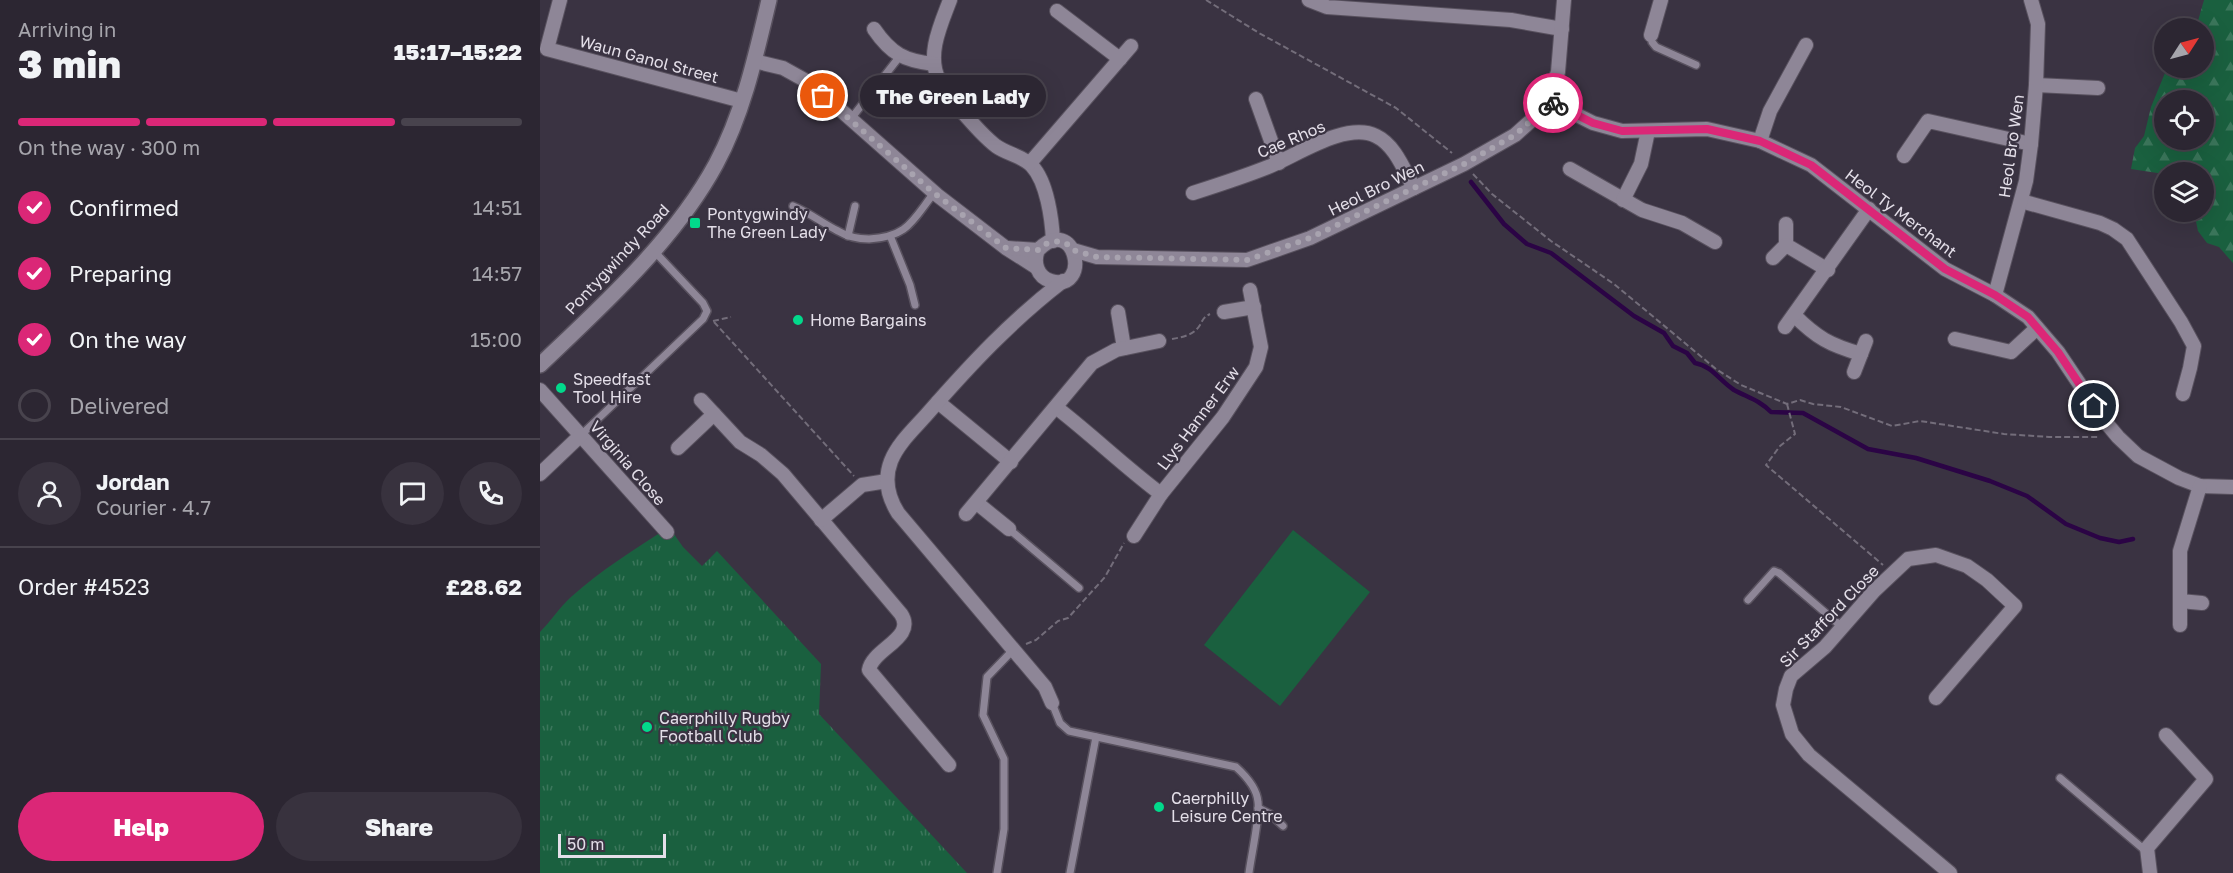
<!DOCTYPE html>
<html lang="en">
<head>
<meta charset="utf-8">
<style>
	:root { --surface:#2c2632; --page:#38323e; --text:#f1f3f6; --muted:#a6a5ac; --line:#48434d; --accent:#db2777 }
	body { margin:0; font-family:"Golos Text",sans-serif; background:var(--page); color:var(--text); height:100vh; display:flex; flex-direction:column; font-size:22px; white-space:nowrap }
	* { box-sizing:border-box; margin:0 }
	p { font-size:20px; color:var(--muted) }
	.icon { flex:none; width:33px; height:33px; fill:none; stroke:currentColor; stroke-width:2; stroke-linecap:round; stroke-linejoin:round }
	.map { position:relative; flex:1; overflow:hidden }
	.drawer { display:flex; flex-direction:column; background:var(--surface); width:540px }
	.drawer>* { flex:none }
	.needle { width:39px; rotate:54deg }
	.controls { position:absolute; left:1614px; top:18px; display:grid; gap:12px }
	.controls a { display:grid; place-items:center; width:60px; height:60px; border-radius:50%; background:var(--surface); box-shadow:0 6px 24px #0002,0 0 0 2px var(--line); font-size:30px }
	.scale { position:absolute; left:18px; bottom:15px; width:108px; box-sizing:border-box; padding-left:6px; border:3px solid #e4dfe9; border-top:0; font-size:16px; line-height:21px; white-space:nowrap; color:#e4dfe9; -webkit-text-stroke:4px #3a3342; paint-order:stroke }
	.pin { position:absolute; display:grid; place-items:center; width:51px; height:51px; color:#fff; margin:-26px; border:3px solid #fff; border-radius:50%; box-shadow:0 2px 6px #0007 }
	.courier { position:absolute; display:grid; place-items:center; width:60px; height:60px; margin:-30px; border:4px solid #db2777; border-radius:50%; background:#fff; color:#222; box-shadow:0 2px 8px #0007 }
	.bubble { position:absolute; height:42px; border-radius:21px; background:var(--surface); box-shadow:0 6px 24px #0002,0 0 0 2px var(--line); font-size:20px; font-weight:800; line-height:42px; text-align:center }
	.headline em { font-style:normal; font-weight:800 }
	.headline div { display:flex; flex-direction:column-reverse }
	.headline { display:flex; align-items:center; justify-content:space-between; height:102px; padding:0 18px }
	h1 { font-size:39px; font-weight:800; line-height:45px }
	.bar { display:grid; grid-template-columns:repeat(4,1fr); gap:9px 6px; align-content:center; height:72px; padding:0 18px }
	.bar i { height:8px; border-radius:4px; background:var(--line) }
	.bar .selected { background:var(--accent) }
	.bar p { grid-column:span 4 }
	.line { display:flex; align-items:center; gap:15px; padding:0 18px; border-top:2px solid var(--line) }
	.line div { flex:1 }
	.round { display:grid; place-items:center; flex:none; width:63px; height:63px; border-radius:32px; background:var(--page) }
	ol { padding:0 18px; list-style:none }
	li { display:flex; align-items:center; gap:18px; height:66px }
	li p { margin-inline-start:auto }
	li .icon { padding:6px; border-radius:50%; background:var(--accent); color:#fff; stroke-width:4 }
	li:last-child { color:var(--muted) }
	li i { width:33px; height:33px; border:3px solid var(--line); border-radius:50% }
	.primary-button { display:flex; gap:12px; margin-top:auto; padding:12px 18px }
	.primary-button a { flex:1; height:69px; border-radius:36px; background:var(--accent); color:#fff; font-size:24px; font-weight:800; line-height:69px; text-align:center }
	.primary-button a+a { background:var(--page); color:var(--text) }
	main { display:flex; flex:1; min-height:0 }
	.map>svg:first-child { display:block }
</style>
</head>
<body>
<main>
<section class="drawer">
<div class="headline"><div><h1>3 min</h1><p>Arriving in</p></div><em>15:17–15:22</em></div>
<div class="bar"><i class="selected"></i><i class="selected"></i><i class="selected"></i><i></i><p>On the way · 300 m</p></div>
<ol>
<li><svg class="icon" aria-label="check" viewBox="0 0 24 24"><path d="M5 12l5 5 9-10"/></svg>Confirmed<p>14:51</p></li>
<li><svg class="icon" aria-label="check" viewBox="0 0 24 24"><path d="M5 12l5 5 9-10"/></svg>Preparing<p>14:57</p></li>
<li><svg class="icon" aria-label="check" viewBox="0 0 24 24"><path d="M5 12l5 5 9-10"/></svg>On the way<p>15:00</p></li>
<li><i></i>Delivered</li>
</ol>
<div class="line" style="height:108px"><a class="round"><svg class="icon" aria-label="person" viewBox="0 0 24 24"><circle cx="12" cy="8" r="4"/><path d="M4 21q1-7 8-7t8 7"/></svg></a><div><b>Jordan</b><p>Courier · 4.7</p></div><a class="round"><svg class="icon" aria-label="chat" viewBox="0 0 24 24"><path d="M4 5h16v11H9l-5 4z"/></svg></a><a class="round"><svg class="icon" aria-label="phone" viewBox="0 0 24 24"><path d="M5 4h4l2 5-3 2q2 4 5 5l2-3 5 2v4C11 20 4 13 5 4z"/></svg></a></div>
<div class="line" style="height:78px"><div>Order #4523</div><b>£28.62</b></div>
<div class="primary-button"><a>Help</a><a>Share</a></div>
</section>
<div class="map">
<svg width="1693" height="873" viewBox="0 0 1693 873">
	<defs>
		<pattern id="forest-firs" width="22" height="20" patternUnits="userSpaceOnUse" patternTransform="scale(1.5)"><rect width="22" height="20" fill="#1a603f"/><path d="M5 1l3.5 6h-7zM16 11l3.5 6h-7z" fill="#3b765b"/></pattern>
		<pattern id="park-tufts" width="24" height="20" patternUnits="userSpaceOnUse" patternTransform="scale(1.5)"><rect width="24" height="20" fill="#1a603f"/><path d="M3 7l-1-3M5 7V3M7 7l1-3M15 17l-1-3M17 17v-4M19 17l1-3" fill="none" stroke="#3b765b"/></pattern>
	</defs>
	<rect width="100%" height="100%" fill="#3a3342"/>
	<polygon fill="#1a603f" points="753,530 830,592 740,706 664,645"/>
	<path fill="url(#forest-firs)" fill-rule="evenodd" d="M 1664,0 L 1693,0 L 1693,263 L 1679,247 L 1667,243 L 1658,231 L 1654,212 L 1664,212 L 1664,172 L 1624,174 L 1591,169 L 1595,148 L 1604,136 L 1611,107 L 1627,68 L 1664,68 L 1664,28 L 1656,28 ZM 1624,100 L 1664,100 L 1664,140 L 1624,140 Z"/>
	<path fill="url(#park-tufts)" d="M 129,527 L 143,547 L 162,566 L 177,551 L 281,664 L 279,714 L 427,873 L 0,873 L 0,632 C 11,621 19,608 31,597 C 61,570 95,549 129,527 Z"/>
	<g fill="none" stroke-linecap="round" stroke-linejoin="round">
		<path stroke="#2b0445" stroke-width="4.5" d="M 931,182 L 964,224 L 987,244 L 1011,253 L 1094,316 L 1124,333 L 1133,346 L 1147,353 L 1155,363 C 1172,366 1180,381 1194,390 C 1209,398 1219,400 1231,412 L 1263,413 L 1328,449 L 1376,458 L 1450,481 L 1487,496 L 1526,524 L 1560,538 L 1579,542 L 1593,539"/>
		<g stroke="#58515e" stroke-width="10">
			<g id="service">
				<polyline points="1111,35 1112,42 1116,47 1156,65"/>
				<polyline points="310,120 360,56"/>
				<path d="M 253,206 C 270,213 282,223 298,231 C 308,237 318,239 329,239 C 368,237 372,221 394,193"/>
				<polyline points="308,236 315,206"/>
				<polyline points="351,238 370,285 375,305"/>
				<polyline points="41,435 163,319 167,311 163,303 114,251"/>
				<polyline points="469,529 539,588"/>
				<polyline points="1208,600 1234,571 1239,573 1302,627"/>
				<path d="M 512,703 L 520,723 L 529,731 L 696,767 C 706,776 717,788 718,802 C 720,818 711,856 709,873"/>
				<polyline points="1520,778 1607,852"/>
				<polyline points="718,808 730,814 743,826"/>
				<polyline points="457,873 464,829 464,759 443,715 447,677 473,650"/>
				<polyline points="530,873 556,737"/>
			</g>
		</g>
		<g stroke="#58515e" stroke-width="16">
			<g id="minor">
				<polyline points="20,0 7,49 202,101"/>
				<path d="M 410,0 C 401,24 386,55 399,80 C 405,91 414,100 421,110 C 432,123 443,136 456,146 C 467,154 483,156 492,166 C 507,182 512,219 513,241"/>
				<polyline points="769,0 787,7 971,20 1022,29"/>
				<polyline points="517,11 580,59"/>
				<path d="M 334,29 C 351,54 365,61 394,64"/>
				<polyline points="1111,35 1121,0"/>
				<polyline points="214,61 243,68 270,83 397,195 466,248 496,267"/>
				<polyline points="1496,85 1558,88"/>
				<polyline points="716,99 739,163"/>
				<polyline points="1007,100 1053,123 1082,131 1167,129 1220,141 1271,165 1405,269 1455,295 1488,317 1518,352 1563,419 1578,437 1598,456 1639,478 1660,486 1693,487"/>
				<polyline points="1220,141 1230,111 1266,45"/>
				<polyline points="1364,156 1388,121 1491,144"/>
				<polyline points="490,163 591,46"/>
				<polyline points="1030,169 1102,210 1142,223 1175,242"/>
				<path d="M 653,193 C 678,185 703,177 728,167 C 756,156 806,121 836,136 C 855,145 864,170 874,188"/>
				<polyline points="1083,200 1101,164 1108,131"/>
				<polyline points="1481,201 1560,223 1573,229 1587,239 1641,322 1654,346 1650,368 1643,394"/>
				<polyline points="1246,224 1246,245 1288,270"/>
				<path d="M 468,248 L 498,250 C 536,212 552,293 511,281 C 497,277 493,262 498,250"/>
				<polyline points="533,250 557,257 707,260 770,238 924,164 975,135 993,119 1007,100 1018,72 1024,0"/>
				<polyline points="1233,258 1246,245"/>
				<polyline points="1455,295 1486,181 1491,144 1496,85 1498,24 1491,0"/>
				<polyline points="578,312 584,348"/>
				<polyline points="684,312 714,307"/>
				<path d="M 1254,315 C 1277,338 1290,345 1321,354"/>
				<polyline points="1245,327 1329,209"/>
				<polyline points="1415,339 1471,352 1497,328"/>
				<polyline points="1314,372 1326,341"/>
				<polyline points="0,390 127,532"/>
				<path d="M 161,400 L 200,442 L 221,455 L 243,474 L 361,614 C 377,638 332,649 329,670 L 409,765"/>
				<polyline points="398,402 471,462"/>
				<path d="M 517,408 C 553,436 585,467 621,494"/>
				<polyline points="138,448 174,414"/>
				<polyline points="0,474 41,435"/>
				<polyline points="437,503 469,529"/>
				<polyline points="426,514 552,363 576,350 619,341"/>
				<polyline points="281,520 322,485 347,481"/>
				<polyline points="594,536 621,494 683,417 716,367 721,347 710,290"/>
				<polyline points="1640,601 1662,603"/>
				<polyline points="1640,625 1640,551 1660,486"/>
				<polyline points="1396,698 1475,606 1447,580 1427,566 1396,555 1368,559 1334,591 1285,647 1251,676 1246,689 1243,705 1252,734 1269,755 1410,873"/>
				<path d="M 512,703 L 505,687 L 358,513 C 348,497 344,479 351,461 C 358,443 375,428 388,413 C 431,364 471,321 523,281"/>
				<polyline points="1610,873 1607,848 1666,779 1626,735"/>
			</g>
		</g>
		<g stroke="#58515e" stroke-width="18">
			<path id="secondary" d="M 0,365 C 62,306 135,240 176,164 C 203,114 216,55 229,0"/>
		</g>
		<g stroke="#736d7a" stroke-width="2" stroke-dasharray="6 3" stroke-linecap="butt">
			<polyline points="666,0 719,33 856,108 912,153"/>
			<polyline points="933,174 952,194 1011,241 1074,284 1176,369 1201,385 1247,404 1260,400 1273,404 1301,407 1352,426 1380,421 1464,434 1509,437 1558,437"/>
			<polyline points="173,321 191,317"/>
			<polyline points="174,322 314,476"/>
			<path d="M 632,339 C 643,337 654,335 660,325 C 663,319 664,317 670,314"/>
			<polyline points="1247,404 1255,434 1240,446 1226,465 1343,565"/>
			<polyline points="486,644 496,640 518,621 528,618 565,577 584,543"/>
		</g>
		<use href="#service" stroke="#8e8697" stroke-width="7"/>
		<use href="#minor" stroke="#8e8697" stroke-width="14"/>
		<use href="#secondary" stroke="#8e8697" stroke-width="15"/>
	</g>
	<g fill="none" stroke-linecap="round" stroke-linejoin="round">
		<polyline stroke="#a8a3af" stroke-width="6" stroke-dasharray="0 10.8" points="283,96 394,193 466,248 498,250 505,244 519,241 529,245 533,250 557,257 707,260 770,238 924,164 975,135 993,119 1007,100 1013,103"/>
		<polyline stroke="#db2777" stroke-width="8" points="1013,103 1053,123 1082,131 1167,129 1220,141 1271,165 1405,269 1455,295 1488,317 1518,352 1554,406"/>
	</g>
	<g fill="#02d98b" stroke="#3a3342" stroke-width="2">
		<rect x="149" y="217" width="12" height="12" rx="3"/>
		<circle cx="258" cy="320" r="6"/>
		<circle cx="21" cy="388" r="6"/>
		<circle cx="107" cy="727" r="6"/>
		<circle cx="619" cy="807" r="6"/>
	</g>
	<g text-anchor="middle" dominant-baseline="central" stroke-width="4.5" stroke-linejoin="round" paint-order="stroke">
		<g font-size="16" fill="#e4dfe9" stroke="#3a3342">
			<text transform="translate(109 59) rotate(15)">Waun Ganol Street</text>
			<text transform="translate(751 139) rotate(-23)">Cae Rhos</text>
			<text transform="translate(1471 146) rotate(-82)">Heol Bro Wen</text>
			<text transform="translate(836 188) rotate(-26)">Heol Bro Wen</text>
			<text transform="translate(1361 213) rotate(37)">Heol Ty Merchant</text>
			<text transform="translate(77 259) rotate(-47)">Pontygwindy Road</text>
			<text transform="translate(658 418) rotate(-53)">Llys Hanner Erw</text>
			<text transform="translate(88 463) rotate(49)">Virginia Close</text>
			<text transform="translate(1289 616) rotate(-46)">Sir Stafford Close</text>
		</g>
		<g font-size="16" fill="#e4dfe9" stroke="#3a3342" text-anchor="start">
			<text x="167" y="214">Pontygwindy<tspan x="167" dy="18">The Green Lady</tspan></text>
			<text x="270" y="320">Home Bargains</text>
			<text x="33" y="379">Speedfast<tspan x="33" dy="18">Tool Hire</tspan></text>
			<text x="119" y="718">Caerphilly Rugby<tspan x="119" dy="18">Football Club</tspan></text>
			<text x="631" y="798">Caerphilly<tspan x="631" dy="18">Leisure Centre</tspan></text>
		</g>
	</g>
</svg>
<div class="controls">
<a><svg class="needle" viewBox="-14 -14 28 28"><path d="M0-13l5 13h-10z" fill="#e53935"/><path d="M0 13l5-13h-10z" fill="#a6a5ac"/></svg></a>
<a><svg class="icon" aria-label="locate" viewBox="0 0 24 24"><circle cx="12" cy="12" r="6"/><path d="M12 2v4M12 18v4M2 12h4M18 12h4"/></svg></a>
<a><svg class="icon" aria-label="layers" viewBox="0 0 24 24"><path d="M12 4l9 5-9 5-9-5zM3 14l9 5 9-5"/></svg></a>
</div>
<div class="scale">50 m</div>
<div class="pin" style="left:283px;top:96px;background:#ea580c"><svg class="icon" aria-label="bag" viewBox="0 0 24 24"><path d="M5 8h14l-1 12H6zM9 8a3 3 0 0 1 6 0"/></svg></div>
<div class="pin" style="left:1554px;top:406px;background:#1f2937"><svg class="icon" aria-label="home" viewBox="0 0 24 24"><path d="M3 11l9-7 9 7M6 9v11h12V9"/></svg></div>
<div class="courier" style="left:1013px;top:103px"><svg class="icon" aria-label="bike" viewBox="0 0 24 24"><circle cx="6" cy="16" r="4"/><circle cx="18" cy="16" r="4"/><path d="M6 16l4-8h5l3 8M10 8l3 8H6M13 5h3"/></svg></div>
<div class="bubble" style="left:320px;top:75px;width:186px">The Green Lady</div>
</div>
</main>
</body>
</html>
